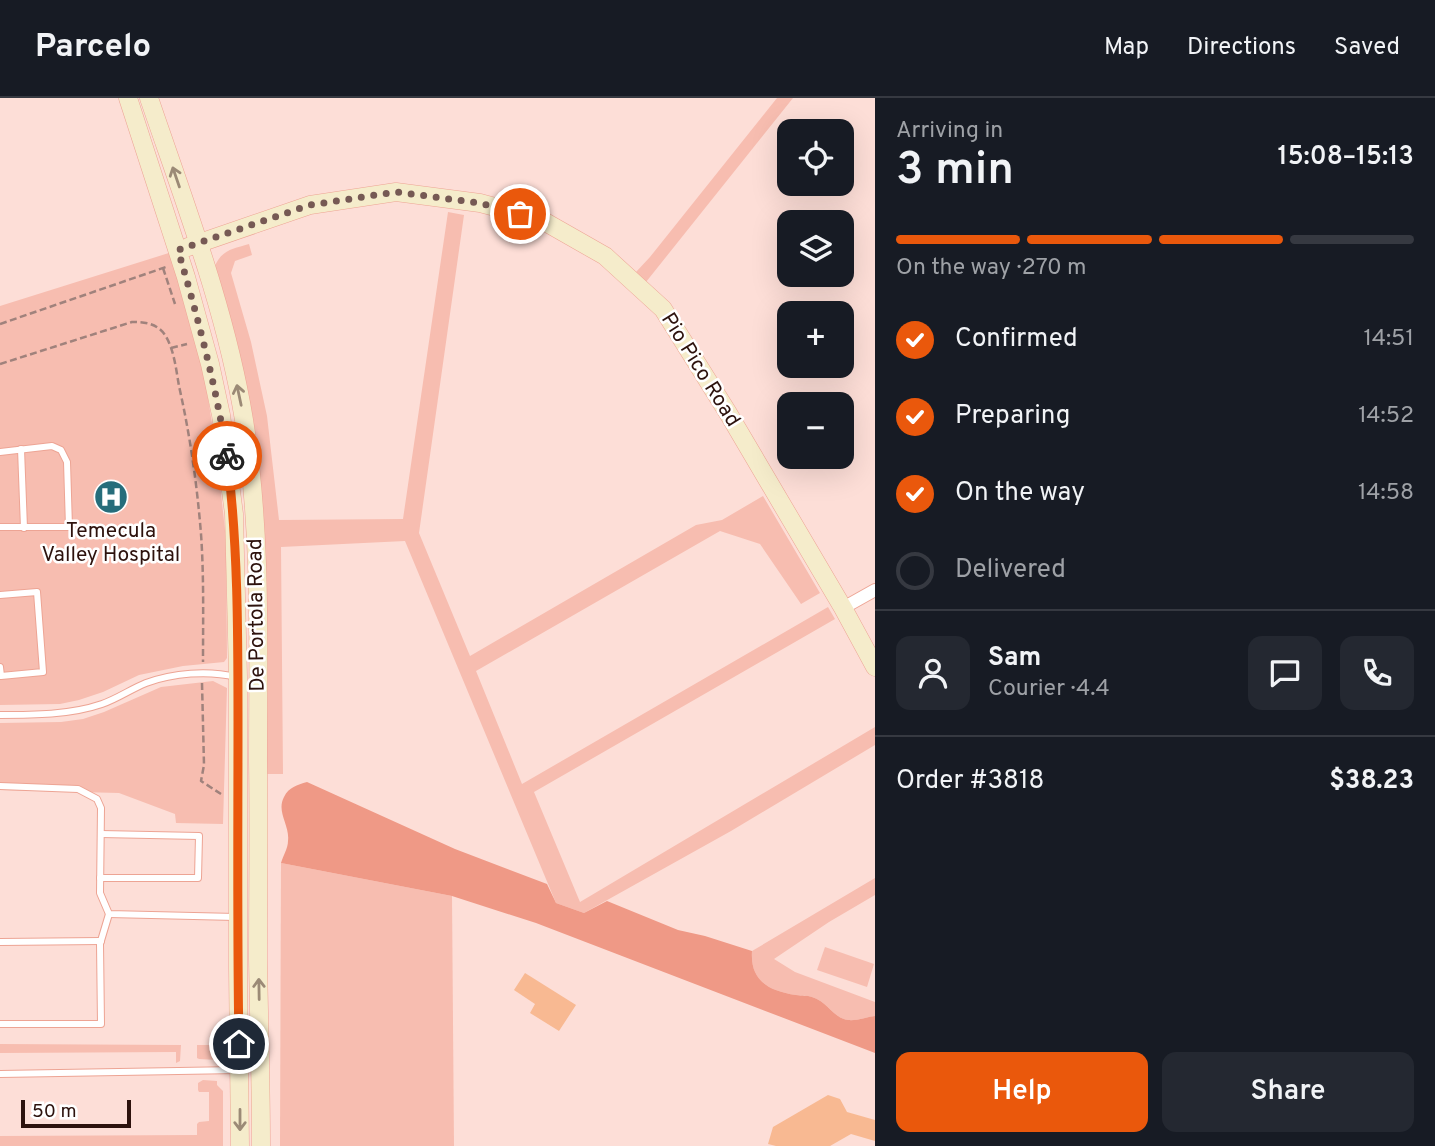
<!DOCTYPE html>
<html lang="en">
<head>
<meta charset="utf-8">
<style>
	:root { --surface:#171b24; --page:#242831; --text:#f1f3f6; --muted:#9ea1a6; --line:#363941; --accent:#ea580c }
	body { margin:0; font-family:Overpass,sans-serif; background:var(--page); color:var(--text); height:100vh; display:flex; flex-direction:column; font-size:26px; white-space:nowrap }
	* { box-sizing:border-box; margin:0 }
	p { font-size:23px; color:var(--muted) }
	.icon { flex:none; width:38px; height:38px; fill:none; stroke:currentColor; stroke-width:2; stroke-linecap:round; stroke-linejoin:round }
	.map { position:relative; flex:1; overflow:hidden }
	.side { display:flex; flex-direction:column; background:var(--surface); width:560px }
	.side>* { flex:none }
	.fabs { position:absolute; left:777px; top:21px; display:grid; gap:14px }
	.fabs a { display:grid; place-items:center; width:77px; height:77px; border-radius:14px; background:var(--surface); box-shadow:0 7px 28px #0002; font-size:35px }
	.scale { position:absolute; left:21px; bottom:18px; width:110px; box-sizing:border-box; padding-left:7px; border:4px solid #2d120d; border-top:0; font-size:19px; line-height:24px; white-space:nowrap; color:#2d120d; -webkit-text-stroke:5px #fff; paint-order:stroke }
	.pin { position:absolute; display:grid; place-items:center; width:60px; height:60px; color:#fff; margin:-30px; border:4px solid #fff; border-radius:50%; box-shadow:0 2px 7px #0007 }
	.courier { position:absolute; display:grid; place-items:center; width:70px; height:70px; margin:-35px; border:5px solid #ea580c; border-radius:50%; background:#fff; color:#222; box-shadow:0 2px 9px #0007 }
	.headline em { font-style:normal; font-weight:600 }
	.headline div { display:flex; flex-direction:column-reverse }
	.headline { display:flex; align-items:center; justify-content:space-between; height:119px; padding:0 21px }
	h1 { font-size:46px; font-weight:600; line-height:52px }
	.bar { display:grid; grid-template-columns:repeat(4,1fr); gap:10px 7px; align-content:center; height:84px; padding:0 21px }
	.bar i { height:9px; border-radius:5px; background:var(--line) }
	.bar .selected { background:var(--accent) }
	.bar p { grid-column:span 4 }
	.line { display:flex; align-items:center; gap:18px; padding:0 21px; border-top:2px solid var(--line) }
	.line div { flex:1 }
	.round { display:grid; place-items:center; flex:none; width:74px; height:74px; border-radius:14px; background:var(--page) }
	ol { padding:0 21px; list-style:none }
	li { display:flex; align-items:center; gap:21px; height:77px }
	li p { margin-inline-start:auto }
	li .icon { padding:7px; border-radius:50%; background:var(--accent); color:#fff; stroke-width:4 }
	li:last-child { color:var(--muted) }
	li i { width:38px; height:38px; border:4px solid var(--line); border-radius:50% }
	.primary-button { display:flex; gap:14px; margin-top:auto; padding:14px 21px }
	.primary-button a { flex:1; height:80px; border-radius:14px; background:var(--accent); color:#fff; font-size:28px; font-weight:600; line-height:80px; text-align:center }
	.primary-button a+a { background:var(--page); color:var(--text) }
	header { display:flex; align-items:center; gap:42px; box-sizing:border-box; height:98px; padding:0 35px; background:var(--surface); border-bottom:2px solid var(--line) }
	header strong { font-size:33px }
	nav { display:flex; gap:38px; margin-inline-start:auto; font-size:24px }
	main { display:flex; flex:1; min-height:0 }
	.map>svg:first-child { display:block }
</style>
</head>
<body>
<header>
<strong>Parcelo</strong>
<nav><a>Map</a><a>Directions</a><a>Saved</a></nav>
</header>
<main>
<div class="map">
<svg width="875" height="1048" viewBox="0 0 875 1048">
	<rect width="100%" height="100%" fill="#fdded7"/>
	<g fill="#f7bdb0">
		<polygon points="777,0 793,0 646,184 636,174 650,159"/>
		<path d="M 448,114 L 464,117 L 419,435 L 470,558 L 696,427 L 722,422 L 763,398 L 820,495 L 801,506 L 760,446 L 720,433 L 476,573 L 522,686 L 828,509 L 835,521 L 534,694 L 580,804 L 875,629 L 875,647 L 731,733 L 584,815 L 556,805 L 405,443 L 281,449 L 283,676 L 265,676 L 266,540 L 214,170 C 221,152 232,151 249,146 L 252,157 L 235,163 L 231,175 L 251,244 L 267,318 L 279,422 L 403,421 Z"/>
		<polygon points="172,154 201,256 217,357 226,442 227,560 224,564 183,568 139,577 103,594 79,602 60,606 0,607 0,208"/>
		<polygon points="213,583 227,590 223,726 176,725 175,716 119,695 0,692 0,625 61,624 83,621 104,614 161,589"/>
		<polygon points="281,765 452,798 454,1048 280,1048"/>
		<path d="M 875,780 L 875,797 L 829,824 L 774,861 L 795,874 L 875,904 L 875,918 C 866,919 857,923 848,922 C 833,920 827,903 812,899 C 807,897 802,898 796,897 C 769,893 750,883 752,853 Z"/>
		<polygon points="825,849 874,866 867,889 817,872"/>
		<polygon points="0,946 181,947 180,963 176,965 176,954 0,955"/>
		<polygon points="197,947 226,947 221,955 218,957 217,962 199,961 197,960"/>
		<polygon points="203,982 217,983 217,987 223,993 223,1048 0,1048 0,1038 197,1037 197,1026 199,1024 209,1023 209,994 199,994 198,992 198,985"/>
	</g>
	<path fill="#ef9986" d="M 307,684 L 455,751 L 547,786 L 556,805 L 584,815 L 607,803 L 678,832 L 705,838 L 752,853 C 750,883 769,893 796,897 C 802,898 807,897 812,899 C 827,903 833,920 848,922 C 857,923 866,919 875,918 L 875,955 L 536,825 L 452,798 L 281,765 C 283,758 288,750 288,743 C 290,727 276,714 284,699 C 289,689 297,687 307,684 Z"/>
	<g fill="#f8b992">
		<polygon points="525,875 576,907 559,933 530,915 535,906 514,892"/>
		<polygon points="828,997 840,1001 847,1014 875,1022 875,1043 851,1036 830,1048 776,1048 768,1046 773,1029"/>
	</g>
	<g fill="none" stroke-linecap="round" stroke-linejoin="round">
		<g stroke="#eda494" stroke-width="8">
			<g id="lane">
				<polyline points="21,351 24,430"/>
				<polyline points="0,354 52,348 61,352 67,364 69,429 0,429"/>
				<polyline points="0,497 37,494 43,574 1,578 0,569"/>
				<path d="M 0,617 C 33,617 70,617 102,606 C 117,601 131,591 146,585 C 173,575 208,572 236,579"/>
				<polyline points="0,688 78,691 97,701 101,710 100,795 109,816 236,819"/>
				<polyline points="100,780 198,780 199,738 101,736"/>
				<polyline points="0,844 101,843"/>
				<polyline points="0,926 101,926 100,846 109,816"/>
				<polyline points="0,976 238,972"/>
			</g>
		</g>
		<g stroke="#eda494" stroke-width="14">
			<polyline id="street" points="843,510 875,492"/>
		</g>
		<g stroke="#eda494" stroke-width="19">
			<g id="secondary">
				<polyline points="128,0 186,179 210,266 221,317 234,416 238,579 238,870 240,1048"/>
				<path d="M 149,0 C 185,106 226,212 244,322 C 262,435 258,550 258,664 C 259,729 258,795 258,861 C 259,923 261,986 261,1048"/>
				<polyline points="188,149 310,107 396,94 480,105 540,121 605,158 663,211 728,315 843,510 875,569"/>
			</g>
		</g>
		<g stroke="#a0827c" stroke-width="2.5" stroke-dasharray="7 3.5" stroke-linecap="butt">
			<polyline points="163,170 175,206"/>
			<polyline points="0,226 166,169"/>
			<polyline points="171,250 187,246"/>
			<path d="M 0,266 L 132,224 C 144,224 157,225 165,237 C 174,251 176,271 179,288 C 190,337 197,386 201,436 C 204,478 203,522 203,564"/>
			<polyline points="202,585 204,667 201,683 221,696"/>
		</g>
		<use href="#lane" stroke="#fff" stroke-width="6"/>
		<use href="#street" stroke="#fff" stroke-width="12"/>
		<use href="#secondary" stroke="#f5eccb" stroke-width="18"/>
	</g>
	<defs><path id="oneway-shaft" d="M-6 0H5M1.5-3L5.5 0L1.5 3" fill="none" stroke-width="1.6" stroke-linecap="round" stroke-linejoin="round" transform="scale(1.75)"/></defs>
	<g stroke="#9b8a76">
		<use href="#oneway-shaft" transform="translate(176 79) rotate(-109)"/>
		<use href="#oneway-shaft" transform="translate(239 297) rotate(-102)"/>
		<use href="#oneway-shaft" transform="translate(259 891) rotate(-91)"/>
		<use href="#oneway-shaft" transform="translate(240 1022) rotate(90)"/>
	</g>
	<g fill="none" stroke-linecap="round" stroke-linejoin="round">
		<path stroke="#765954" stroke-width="7" stroke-dasharray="0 12.6" d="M 227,358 C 216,288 198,220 178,152 L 310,107 L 396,94 L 480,105 L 520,116"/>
		<path stroke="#ea580c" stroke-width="9" d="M 227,358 C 238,446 238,534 238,623 C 238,731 237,839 239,946"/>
	</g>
	<defs>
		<g id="hospital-disc" transform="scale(1.75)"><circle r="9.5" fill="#266d7b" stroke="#fff"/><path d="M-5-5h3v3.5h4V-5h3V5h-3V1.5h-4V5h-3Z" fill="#fff"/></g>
	</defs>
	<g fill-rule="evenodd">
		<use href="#hospital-disc" x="111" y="399"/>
	</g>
	<g text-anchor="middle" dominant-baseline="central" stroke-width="5" stroke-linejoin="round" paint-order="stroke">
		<g font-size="21" fill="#2d120d" stroke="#fff">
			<text transform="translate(700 272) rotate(58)">Pio Pico Road</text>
			<text transform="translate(257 517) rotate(-91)">De Portola Road</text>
		</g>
		<g font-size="21" fill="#2d120d" stroke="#fff">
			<text x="111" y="433">Temecula<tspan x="111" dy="24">Valley Hospital</tspan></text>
		</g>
	</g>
</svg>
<div class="fabs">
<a><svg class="icon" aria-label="locate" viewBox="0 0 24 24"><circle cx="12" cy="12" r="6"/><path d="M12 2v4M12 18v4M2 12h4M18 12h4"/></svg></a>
<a><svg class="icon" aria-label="layers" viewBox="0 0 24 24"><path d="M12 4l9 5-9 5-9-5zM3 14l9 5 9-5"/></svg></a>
<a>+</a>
<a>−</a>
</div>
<div class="scale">50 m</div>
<div class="pin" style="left:520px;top:116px;background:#ea580c"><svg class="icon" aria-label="bag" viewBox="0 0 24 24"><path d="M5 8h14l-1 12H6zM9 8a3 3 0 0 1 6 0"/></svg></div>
<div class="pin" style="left:239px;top:946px;background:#1f2937"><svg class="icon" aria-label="home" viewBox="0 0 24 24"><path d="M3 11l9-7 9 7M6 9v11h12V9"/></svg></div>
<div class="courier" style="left:227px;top:358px"><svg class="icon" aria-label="bike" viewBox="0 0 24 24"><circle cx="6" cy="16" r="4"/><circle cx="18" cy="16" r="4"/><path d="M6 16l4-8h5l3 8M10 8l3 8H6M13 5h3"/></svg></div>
</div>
<section class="side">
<div class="headline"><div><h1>3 min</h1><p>Arriving in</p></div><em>15:08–15:13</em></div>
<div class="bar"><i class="selected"></i><i class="selected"></i><i class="selected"></i><i></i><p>On the way · 270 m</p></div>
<ol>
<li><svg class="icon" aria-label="check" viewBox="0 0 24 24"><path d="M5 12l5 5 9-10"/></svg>Confirmed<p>14:51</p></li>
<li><svg class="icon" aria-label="check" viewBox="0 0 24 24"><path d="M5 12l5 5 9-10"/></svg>Preparing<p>14:52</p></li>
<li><svg class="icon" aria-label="check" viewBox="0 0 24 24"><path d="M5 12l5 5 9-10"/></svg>On the way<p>14:58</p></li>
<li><i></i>Delivered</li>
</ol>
<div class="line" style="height:126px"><a class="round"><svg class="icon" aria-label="person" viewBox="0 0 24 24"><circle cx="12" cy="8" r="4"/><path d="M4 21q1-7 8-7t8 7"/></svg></a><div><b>Sam</b><p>Courier · 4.4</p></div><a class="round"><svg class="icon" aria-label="chat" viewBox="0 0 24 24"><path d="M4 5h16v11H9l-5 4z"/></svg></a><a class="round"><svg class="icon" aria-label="phone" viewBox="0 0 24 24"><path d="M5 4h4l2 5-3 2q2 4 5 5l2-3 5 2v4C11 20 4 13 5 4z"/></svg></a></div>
<div class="line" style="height:91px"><div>Order #3818</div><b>$38.23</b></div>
<div class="primary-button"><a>Help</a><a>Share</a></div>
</section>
</main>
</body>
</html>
